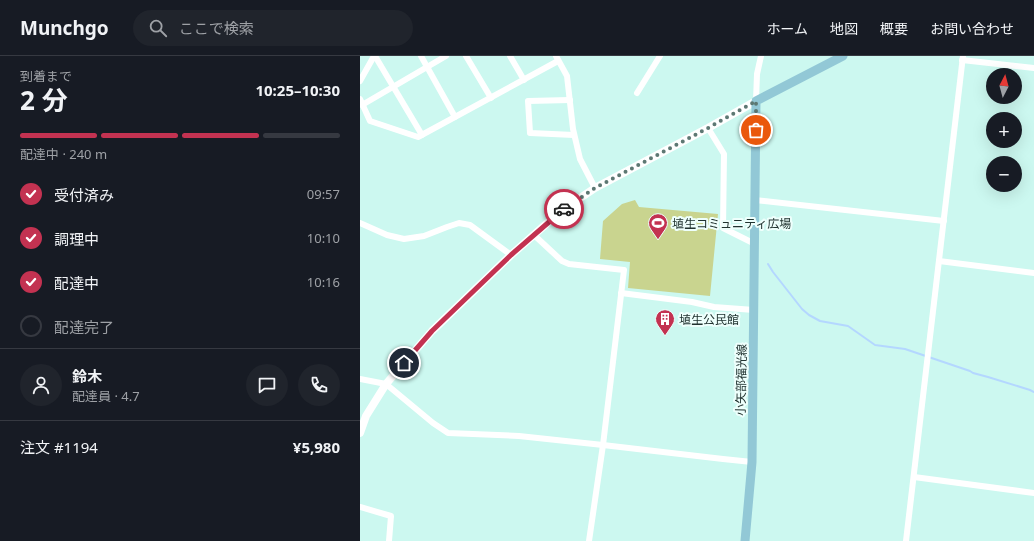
<!DOCTYPE html>
<html lang="ja">
<head>
<meta charset="utf-8">
<style>
	:root { --surface:#171b24; --page:#20242c; --text:#f1f3f6; --muted:#9ea1a6; --line:#363941; --accent:#c33251 }
	body { margin:0; font-family:"Noto Sans","Noto Sans JP",sans-serif; background:var(--page); color:var(--text); height:100vh; display:flex; flex-direction:column; font-size:15px; white-space:nowrap }
	* { box-sizing:border-box; margin:0 }
	p { font-size:13px; color:var(--muted) }
	.icon { flex:none; width:22px; height:22px; fill:none; stroke:currentColor; stroke-width:2; stroke-linecap:round; stroke-linejoin:round }
	.map { position:relative; flex:1; overflow:hidden }
	.panel { display:flex; flex-direction:column; background:var(--surface); width:360px }
	.panel>* { flex:none }
	.needle { width:26px; rotate:6deg }
	.fabs { position:absolute; left:626px; top:12px; display:grid; gap:8px }
	.fabs a { display:grid; place-items:center; width:36px; height:36px; border-radius:50%; background:var(--surface); box-shadow:0 4px 16px #0002; font-size:20px }
	.pin { position:absolute; display:grid; place-items:center; width:34px; height:34px; color:#fff; margin:-17px; border:2px solid #fff; border-radius:50%; box-shadow:0 1px 4px #0007 }
	.courier { position:absolute; display:grid; place-items:center; width:40px; height:40px; margin:-20px; border:3px solid #c33251; border-radius:50%; background:#fff; color:#222; box-shadow:0 1px 5px #0007 }
	.head em { font-style:normal; font-weight:700 }
	.head div { display:flex; flex-direction:column-reverse }
	.head { display:flex; align-items:center; justify-content:space-between; height:68px; padding:0 20px }
	h1 { font-size:26px; font-weight:700; line-height:30px }
	.bar { display:grid; grid-template-columns:repeat(4,1fr); gap:6px 4px; align-content:center; height:48px; padding:0 20px }
	.bar i { height:5px; border-radius:3px; background:var(--line) }
	.bar .current { background:var(--accent) }
	.bar p { grid-column:span 4 }
	.line { display:flex; align-items:center; gap:10px; padding:0 20px; border-top:1px solid var(--line) }
	.line div { flex:1 }
	.round { display:grid; place-items:center; flex:none; width:42px; height:42px; border-radius:21px; background:var(--page) }
	ol { padding:0 20px; list-style:none }
	li { display:flex; align-items:center; gap:12px; height:44px }
	li p { margin-inline-start:auto }
	li .icon { padding:4px; border-radius:50%; background:var(--accent); color:#fff; stroke-width:4 }
	li:last-child { color:var(--muted) }
	li i { width:22px; height:22px; border:2px solid var(--line); border-radius:50% }
	header { display:flex; align-items:center; gap:24px; box-sizing:border-box; height:56px; padding:0 20px; background:var(--surface); border-bottom:1px solid var(--line) }
	header strong { font-size:19px }
	nav { display:flex; gap:22px; margin-inline-start:auto; font-size:14px }
	.search { width:280px; height:36px; background:var(--page); display:flex; align-items:center; gap:10px; box-sizing:border-box; padding:0 14px; border-radius:22px; color:var(--muted); font-size:15px }
	main { display:flex; flex:1; min-height:0 }
	.map>svg:first-child { display:block }
</style>
</head>
<body>
<header>
<strong>Munchgo</strong>
<div class="search"><svg class="icon" aria-label="search" viewBox="0 0 24 24"><circle cx="10" cy="10" r="6"/><path d="M15 15l6 6"/></svg>ここで検索</div>
<nav><a>ホーム</a><a>地図</a><a>概要</a><a>お問い合わせ</a></nav>
</header>
<main>
<section class="panel">
<div class="head"><div><h1>2 分</h1><p>到着まで</p></div><em>10:25–10:30</em></div>
<div class="bar"><i class="current"></i><i class="current"></i><i class="current"></i><i></i><p>配達中 · 240 m</p></div>
<ol>
<li><svg class="icon" aria-label="check" viewBox="0 0 24 24"><path d="M5 12l5 5 9-10"/></svg>受付済み<p>09:57</p></li>
<li><svg class="icon" aria-label="check" viewBox="0 0 24 24"><path d="M5 12l5 5 9-10"/></svg>調理中<p>10:10</p></li>
<li><svg class="icon" aria-label="check" viewBox="0 0 24 24"><path d="M5 12l5 5 9-10"/></svg>配達中<p>10:16</p></li>
<li><i></i>配達完了</li>
</ol>
<div class="line" style="height:72px"><a class="round"><svg class="icon" aria-label="person" viewBox="0 0 24 24"><circle cx="12" cy="8" r="4"/><path d="M4 21q1-7 8-7t8 7"/></svg></a><div><b>鈴木</b><p>配達員 · 4.7</p></div><a class="round"><svg class="icon" aria-label="chat" viewBox="0 0 24 24"><path d="M4 5h16v11H9l-5 4z"/></svg></a><a class="round"><svg class="icon" aria-label="phone" viewBox="0 0 24 24"><path d="M5 4h4l2 5-3 2q2 4 5 5l2-3 5 2v4C11 20 4 13 5 4z"/></svg></a></div>
<div class="line" style="height:52px"><div>注文 #1194</div><b>¥5,980</b></div>
</section>
<div class="map">
<svg width="674" height="485" viewBox="0 0 674 485">
	<rect width="100%" height="100%" fill="#ccf8f0"/>
	<polygon fill="#c9d48f" points="275,144 279,151 358,158 350,240 268,232 270,206 240,203 243,165 262,148"/>
	<g fill="none" stroke-linecap="round" stroke-linejoin="round">
		<polyline stroke="#b4d7ff" stroke-width="2" points="408,208 413,216 442,253 449,259 460,265 488,270 515,289 545,293 610,315 613,317 628,321 670,334 674,336"/>
		<g stroke="#fff" stroke-width="6">
			<polyline points="15,0 62,79"/>
			<polyline points="61,0 95,61"/>
			<polyline points="106,0 131,42"/>
			<polyline points="150,0 164,24"/>
			<polyline points="196,0 207,20 213,73 220,103 235,132"/>
			<polyline points="602,4 674,12"/>
			<polyline points="0,25 14,0"/>
			<polyline points="277,37 300,0"/>
			<polyline points="0,43 10,65 58,81 198,5"/>
			<polyline points="210,44 168,45 170,77 214,79"/>
			<polyline points="396,45 397,18 401,0"/>
			<polyline points="2,49 86,0"/>
			<polyline points="348,72 364,98 363,172 395,188"/>
			<polyline points="395,144 584,165"/>
			<polyline points="0,167 27,179 44,183 64,180 87,171 99,167 110,169 151,199"/>
			<polyline points="174,179 202,205 209,208 264,214 243,389 229,485"/>
			<polyline points="579,205 674,217"/>
			<polyline points="261,237 332,246 354,251 394,254"/>
			<polyline points="0,323 26,328 73,367 88,377 159,380 243,389 363,403 392,406"/>
			<polyline points="554,421 674,437"/>
			<polyline points="0,451 31,460 29,485"/>
			<polyline points="546,485 603,0"/>
		</g>
		<polyline stroke="#fff" stroke-width="8" points="0,377 6,360 26,328 72,275 151,199 201,155 235,132 348,72 396,45"/>
		<polyline stroke="#92c8d6" stroke-width="9" points="385,485 392,406 396,45 483,0"/>
	</g>
	<g fill="none" stroke-linecap="round" stroke-linejoin="round">
		<polyline stroke="#5d7873" stroke-width="4" stroke-dasharray="0 7.2" points="204,153 235,132 348,72 396,45 396,74"/>
		<polyline stroke="#c33251" stroke-width="5" points="44,307 72,275 151,199 204,153"/>
	</g>
	<defs>
		<g id="stadium-pin" transform="scale(1)"><path d="M0 17L-7.5 6A9.5 9.5 0 1 1 7.5 6Z" fill="#c33251" stroke="#eefffc"/><path d="M0-5a6.5 5 0 1 0 0 10a6.5 5 0 1 0 0-10ZM-3.5-1.8h7v3.6h-7Z" fill="#fff"/></g>
		<g id="building-pin" transform="scale(1)"><path d="M0 17L-7.5 6A9.5 9.5 0 1 1 7.5 6Z" fill="#c33251" stroke="#eefffc"/><path d="M-4-6H4V6H1V3H-1V6H-4ZM-2.5-4.3h1.7v1.8h-1.7ZM.8-4.3h1.7v1.8H.8ZM-2.5-1h1.7V.8h-1.7ZM.8-1h1.7V.8H.8Z" fill="#fff"/></g>
	</defs>
	<g fill-rule="evenodd">
		<use href="#stadium-pin" x="298" y="167"/>
		<use href="#building-pin" x="305" y="263"/>
	</g>
	<g text-anchor="middle" dominant-baseline="central" stroke-width="4" stroke-linejoin="round" paint-order="stroke">
		<g font-size="12" fill="#213330" stroke="#eefffc" text-anchor="start">
			<text x="312" y="167">埴生コミュニティ広場</text>
			<text x="319" y="263">埴生公民館</text>
		</g>
		<g font-size="12" fill="#213330" stroke="#eefffc">
			<text transform="translate(381 324) rotate(-89)">小矢部福光線</text>
		</g>
	</g>
</svg>
<div class="fabs">
<a><svg class="needle" viewBox="-14 -14 28 28"><path d="M0-13l5 13h-10z" fill="#e53935"/><path d="M0 13l5-13h-10z" fill="#9ea1a6"/></svg></a>
<a>+</a>
<a>−</a>
</div>
<div class="pin" style="left:396px;top:74px;background:#ea580c"><svg class="icon" aria-label="bag" viewBox="0 0 24 24"><path d="M5 8h14l-1 12H6zM9 8a3 3 0 0 1 6 0"/></svg></div>
<div class="pin" style="left:44px;top:307px;background:#1f2937"><svg class="icon" aria-label="home" viewBox="0 0 24 24"><path d="M3 11l9-7 9 7M6 9v11h12V9"/></svg></div>
<div class="courier" style="left:204px;top:153px"><svg class="icon" aria-label="car" viewBox="0 0 24 24"><path d="M5 17H2v-5l4-1 3-4h7l3 4 3 1v5h-3M9 17h6M6 11h13"/><circle cx="7" cy="17" r="2"/><circle cx="17" cy="17" r="2"/></svg></div>
</div>
</main>
</body>
</html>
